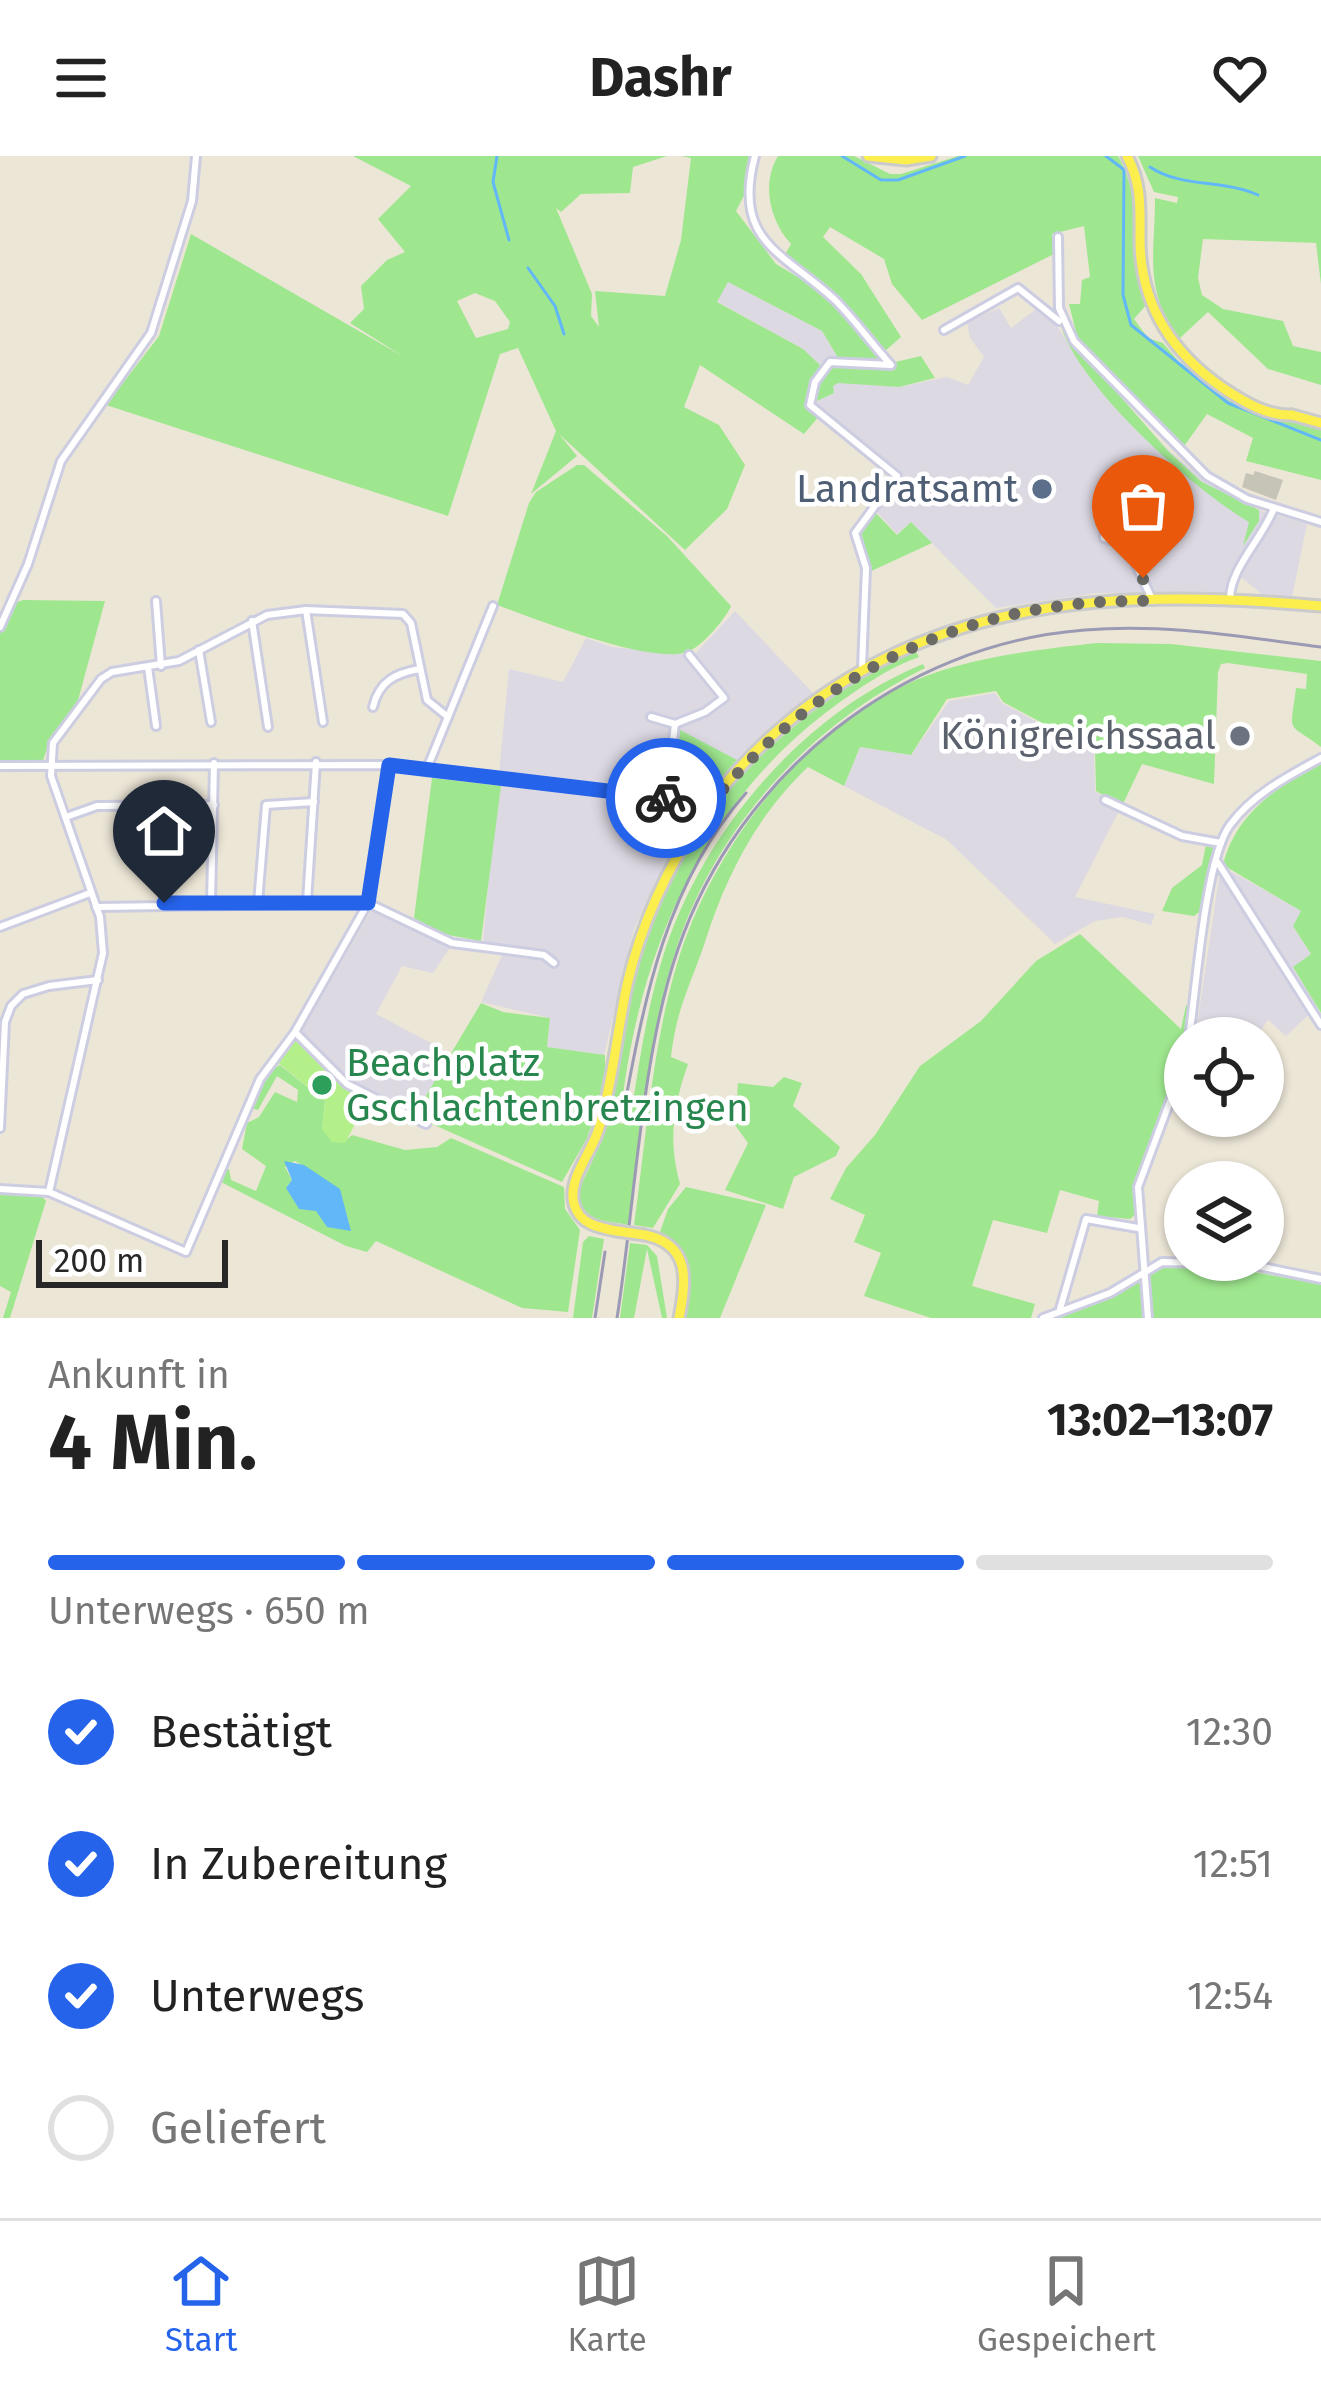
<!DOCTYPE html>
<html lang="de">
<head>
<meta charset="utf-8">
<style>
	:root { --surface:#fff; --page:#f6f6f6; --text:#222; --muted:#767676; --line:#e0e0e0; --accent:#2563eb }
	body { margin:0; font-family:"Fira Sans",sans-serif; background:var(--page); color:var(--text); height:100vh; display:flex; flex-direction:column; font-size:45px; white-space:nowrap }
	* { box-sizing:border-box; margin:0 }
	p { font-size:39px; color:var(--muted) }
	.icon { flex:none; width:66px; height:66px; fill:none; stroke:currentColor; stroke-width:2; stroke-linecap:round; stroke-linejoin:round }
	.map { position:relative; height:1162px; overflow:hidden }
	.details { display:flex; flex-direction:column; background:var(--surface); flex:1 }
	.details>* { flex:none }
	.fabs { position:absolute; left:1164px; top:861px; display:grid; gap:24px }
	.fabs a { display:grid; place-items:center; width:120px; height:120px; border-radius:50%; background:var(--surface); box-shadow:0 3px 9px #0004; font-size:60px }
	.scale { position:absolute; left:36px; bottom:30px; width:192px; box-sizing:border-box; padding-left:12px; border:6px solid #272727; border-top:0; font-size:33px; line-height:42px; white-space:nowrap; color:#272727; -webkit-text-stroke:9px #fff; paint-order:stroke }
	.pin { position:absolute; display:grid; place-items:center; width:102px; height:102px; color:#fff; margin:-123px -51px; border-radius:50% 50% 50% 0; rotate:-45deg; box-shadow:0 0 12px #0007 }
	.pin .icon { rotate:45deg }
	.courier { position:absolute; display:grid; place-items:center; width:120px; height:120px; margin:-60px; border:9px solid #2563eb; border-radius:50%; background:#fff; color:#222; box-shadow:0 3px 15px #0007 }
	.overview em { font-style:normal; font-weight:700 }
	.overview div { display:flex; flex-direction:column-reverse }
	.overview { display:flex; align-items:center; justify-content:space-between; height:204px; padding:0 48px }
	h1 { font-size:78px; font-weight:700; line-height:90px }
	.bar { display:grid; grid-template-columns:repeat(4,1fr); gap:18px 12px; align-content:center; height:144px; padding:0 48px }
	.bar i { height:15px; border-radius:9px; background:var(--line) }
	.bar .on { background:var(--accent) }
	.bar p { grid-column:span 4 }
	ol { padding:0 48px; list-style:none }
	li { display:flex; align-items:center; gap:36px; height:132px }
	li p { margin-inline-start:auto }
	li .icon { padding:12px; border-radius:50%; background:var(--accent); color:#fff; stroke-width:4 }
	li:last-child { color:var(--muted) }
	li i { width:66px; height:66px; border:6px solid var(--line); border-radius:50% }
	header { display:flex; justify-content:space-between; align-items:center; height:156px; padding:0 48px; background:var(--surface); font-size:54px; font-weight:700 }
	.tabs { display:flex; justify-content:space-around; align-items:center; height:168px; border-top:3px solid var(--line); background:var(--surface); font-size:33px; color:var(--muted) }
	.tabs a { display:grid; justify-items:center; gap:6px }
	.tabs .on { color:var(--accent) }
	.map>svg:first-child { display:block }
</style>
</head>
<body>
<header><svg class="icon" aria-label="menu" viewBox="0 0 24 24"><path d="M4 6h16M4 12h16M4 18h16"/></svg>Dashr<svg class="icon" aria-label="heart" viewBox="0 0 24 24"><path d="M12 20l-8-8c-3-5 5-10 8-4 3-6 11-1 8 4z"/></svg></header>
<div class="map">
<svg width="1321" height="1162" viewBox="0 0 1321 1162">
	<rect width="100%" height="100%" fill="#ece6d7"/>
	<g fill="#ddd9e3">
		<polygon points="728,126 822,175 837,200 820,209 803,193 716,145"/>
		<polygon points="999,152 1011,172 1036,153 1054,165 1070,191 1171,297 1203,323 1248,351 1307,368 1292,441 1263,439 1237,418 1229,418 1229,439 1097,437 996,452 911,366 897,378 874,353 901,321 813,247 834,237 832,230 838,226 899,231 947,221 968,229 984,201 970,182 967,166"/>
		<polygon points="735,455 813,537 741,600 691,654 634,773 604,899 547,891 550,862 481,846 503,797 483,784 509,513 563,526 586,482 612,491 694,499"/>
		<polygon points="995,537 1002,547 1094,596 1095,635 1121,651 1075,741 1155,758 1151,769 1123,761 1095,765 1055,788 947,684 844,630 860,591 911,599 949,545"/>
		<polygon points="1232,716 1302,755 1293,770 1311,798 1293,812 1318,850 1286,880 1268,864 1255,882 1226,875 1220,882 1195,882 1219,722"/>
		<polygon points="374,750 451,790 433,817 402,810 376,858 452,898 413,960 347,924 302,875"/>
	</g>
	<g fill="#9fe78f" fill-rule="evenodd">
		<path d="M 353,0 L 667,0 L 633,11 L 630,37 L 581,38 L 561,56 L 556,52 L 592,138 L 591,160 L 599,171 L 595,135 L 665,140 L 681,84 L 691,2 L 681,0 L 753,0 L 748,32 L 736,55 L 776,108 L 836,144 L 887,208 L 921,200 L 935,222 L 899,231 L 838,227 L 833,230 L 834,237 L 813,247 L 810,242 L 820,259 L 804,278 L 700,209 L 684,251 L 719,269 L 745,309 L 727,353 L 685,394 L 559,278 L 577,300 L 531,338 L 556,275 L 518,192 L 500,198 L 448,360 L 106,249 L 159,180 L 191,78 L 404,201 L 350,167 L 364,153 L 361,130 L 387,104 L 405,96 L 378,63 L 411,30 ZM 728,126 L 822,175 L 837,200 L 820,209 L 803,193 L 717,146 ZM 475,137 L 495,145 L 510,166 L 508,173 L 476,182 L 457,145 Z"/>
		<path d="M 778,0 L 854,0 L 890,18 L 901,18 L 958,0 L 1118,0 C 1145,47 1132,98 1147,148 L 1134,163 L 1148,182 L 1163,187 L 1180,207 L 1230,244 L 1321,274 L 1321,324 L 1246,305 L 1253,282 L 1207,258 L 1182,293 L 1078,184 L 1069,148 L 1080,148 L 1082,124 L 1090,121 L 1084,70 L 1052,78 L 1054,98 L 922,164 L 892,128 L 884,103 L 830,71 L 823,81 L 861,118 L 901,181 L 884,196 L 837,140 L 783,102 L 791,88 C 770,65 761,28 778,0 Z"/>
		<path d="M 1138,0 L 1321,0 L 1321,128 L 1316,87 L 1203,83 L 1198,122 L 1202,139 L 1223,153 L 1283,165 L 1293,190 L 1321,196 L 1321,229 L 1268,213 L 1208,156 L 1179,183 C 1143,132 1155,100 1155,42 L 1177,47 L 1178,41 L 1154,36 Z"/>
		<path d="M 1062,174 L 1169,296 L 1202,326 L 1259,354 L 1259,365 L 1243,390 L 1249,366 C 1193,333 1086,237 1062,174 Z"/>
		<path d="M 577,309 L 584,309 L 667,380 L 731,450 C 726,462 702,491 687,496 C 650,509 535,463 497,449 L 529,347 L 536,336 Z"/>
		<polygon points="873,354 897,379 911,366 932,387 867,417 860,381"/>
		<polygon points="23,444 105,445 77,548 50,583 43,605 0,607 0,477 17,446"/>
		<path d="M 1097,487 L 1171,488 L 1321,505 L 1321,591 C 1286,565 1290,580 1296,532 L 1306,533 L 1307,518 L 1228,507 L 1221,508 L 1218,516 L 1214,628 L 1142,608 L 1122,650 L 1096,635 L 1095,595 L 1003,546 L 996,535 L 947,543 L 911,599 L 860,591 L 844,630 L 808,611 C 757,659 726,720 705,786 C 690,831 677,850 671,901 L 688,908 C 673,951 668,984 680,1028 L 653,1072 L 634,1069 C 646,983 652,891 677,808 C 711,696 795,584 901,531 C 958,502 1035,494 1097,487 Z"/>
		<path d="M 914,492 L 919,501 C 885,513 852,537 824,558 C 696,657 634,810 620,968 L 630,965 C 639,908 647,849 665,794 C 705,673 804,557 923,508 L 925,512 C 809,569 712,675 674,800 C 647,886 641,980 628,1069 C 603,1063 586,1070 578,1038 C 584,1020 594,1004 600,987 C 619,929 618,865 636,807 C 684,656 777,565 914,492 Z"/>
		<polygon points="680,574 737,604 712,634 673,636"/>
		<path d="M 1321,607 L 1321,857 L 1293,811 L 1311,798 L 1293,770 L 1301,755 L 1223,709 C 1236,657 1276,632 1321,607 Z"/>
		<polygon points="432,622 501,630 481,785 443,778 414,762"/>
		<polygon points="1206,688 1215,693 1202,754 1194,760 1162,755 1172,732 1202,709"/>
		<polygon points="1080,778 1181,873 1186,849 1190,851 1173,928 1136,1022 1136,1058 1130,1063 1097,1060 1099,1045 1060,1034 1047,1077 993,1064 972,1130 1035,1148 1031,1162 931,1162 864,1140 881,1097 854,1086 865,1059 830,1043 846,1012 875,979 920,910 981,865 1036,805"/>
		<polygon points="628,810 596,973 572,1023 597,954 589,979 562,1026 414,960 481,847 503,856 550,862 547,891 605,899 605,909"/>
		<path d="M 280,909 L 325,945 L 322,973 L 344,986 L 352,979 L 405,994 L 437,991 L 451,982 L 564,1031 L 565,1053 L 580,1074 L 568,1156 L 522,1152 L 376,1085 L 367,1096 L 346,1090 L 219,1025 L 224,1013 L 229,1013 L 231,1024 L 256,1035 L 266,1010 L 242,993 L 247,967 L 259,961 L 275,936 L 297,946 L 298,934 L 277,920 L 258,954 L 250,952 L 268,915 ZM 295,1005 L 339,1033 L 349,1067 L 316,1055 L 286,1032 L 292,1024 L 285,1011 Z"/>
		<polygon points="784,921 802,927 793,950 840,991 836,1000 794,1021 783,1053 725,1034 748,987 735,969 738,927 773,931"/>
		<path d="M 686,1031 L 766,1049 L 720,1162 L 685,1162 C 693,1129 696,1094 659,1079 L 668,1053 Z"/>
		<polygon points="0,1037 41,1039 46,1045 10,1162 3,1162 11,1136 0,1130"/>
		<polygon points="589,1080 604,1083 592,1162 573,1162 583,1086"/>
		<polygon points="630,1087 647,1089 657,1100 667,1162 662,1162 647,1093 634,1162 620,1162"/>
		<polygon points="1208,1108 1321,1128 1321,1162 1152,1162 1147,1110"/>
		<polygon points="1135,1125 1140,1127 1144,1162 1051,1162 1107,1144"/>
	</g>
	<polygon fill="#b4f089" points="294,882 352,934 344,954 355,968 345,987 332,986 322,973 325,945 276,905"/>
	<polygon fill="#61b7f7" points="284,1005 304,1009 340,1033 351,1075 327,1071 316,1055 299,1053 286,1032 292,1024"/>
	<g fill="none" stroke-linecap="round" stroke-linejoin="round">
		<g stroke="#61b7f7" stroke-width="3">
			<polyline points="497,0 493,26 509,84"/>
			<polyline points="842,0 881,24 898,24 965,0"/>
			<polyline points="1106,0 1123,13"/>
			<path d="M 1150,11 C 1181,32 1222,23 1258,39"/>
			<polyline points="1124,14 1123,139 1131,169 1228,247 1321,284"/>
			<polyline points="528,112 555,150 564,178"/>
		</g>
	</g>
	<polygon fill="#c6c3b7" points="1255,315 1283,324 1276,344 1242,331 1246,317 1253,319"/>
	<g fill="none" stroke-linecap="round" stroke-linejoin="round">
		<g stroke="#cdcde2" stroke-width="12">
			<g id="minor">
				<path d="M 755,0 C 732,86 783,96 835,144 C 855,164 872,188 891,209 L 830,206 L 815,226 L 810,249 L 897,320 L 855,377 L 866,412 L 862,512"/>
				<polyline points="1058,81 1059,152 1074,185 1207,320 1247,343 1321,366"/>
				<polyline points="944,174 1018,132 1059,165"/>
				<polyline points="1127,389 1104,382 1104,368 1116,367 1153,445"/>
				<path d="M 1230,443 C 1230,412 1263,382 1274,352"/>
				<polyline points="156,445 161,510"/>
				<polyline points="306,454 323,566"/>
				<polyline points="252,465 268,571"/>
				<polyline points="0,471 28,408 61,305 151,177 192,45 196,0"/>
				<polyline points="199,494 211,566"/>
				<polyline points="148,511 156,570"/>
				<path d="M 373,551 C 379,525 396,517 420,513"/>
				<polyline points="651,561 675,568"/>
				<polyline points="0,610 389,609 711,648"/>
				<polyline points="426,615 493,450"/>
				<polyline points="666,642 675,568 705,556 724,542 689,499"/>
				<polyline points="1105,644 1182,680 1221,687"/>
				<polyline points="155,650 164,747"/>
				<polyline points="66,661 97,650 214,649"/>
				<polyline points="1218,707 1321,869"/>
				<polyline points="307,746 316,606"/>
				<polyline points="211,747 214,607"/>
				<polyline points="258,747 266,649 314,646"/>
				<polyline points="96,751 368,747 452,787 544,799 554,807"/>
				<polyline points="0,771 90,737"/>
				<polyline points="295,876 347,928 426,968"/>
				<path d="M 1189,882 C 1196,835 1205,703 1230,669 C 1253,638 1288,620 1321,602"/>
				<polyline points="0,972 5,866 11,850 23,838 49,830 98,824"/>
				<polyline points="0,1033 49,1036 186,1096 260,923 295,876 368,747 389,609"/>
				<polyline points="49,1036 103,797 100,761 51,620 53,587 101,523 112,516 179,505 267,459 306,454 403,458 411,467 427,544 448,561"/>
				<polyline points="1060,1153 1086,1063 1138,1072"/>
				<polyline points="1043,1162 1110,1137 1162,1106 1248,1108 1321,1123"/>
				<polyline points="1148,1162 1138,1031 1185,905"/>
			</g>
		</g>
		<g stroke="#cbcbcb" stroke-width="15">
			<g id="major">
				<polyline points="868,0 906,4 931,0"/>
				<path d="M 1127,0 C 1142,28 1140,52 1140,83 C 1140,148 1171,196 1223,232 C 1244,246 1267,260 1292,259"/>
				<polyline points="1292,259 1321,267"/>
				<path d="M 617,1075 C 599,1072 579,1068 574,1048 C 567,1023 593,995 599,972 C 613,925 617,876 627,829 C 641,767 670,707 705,655 C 749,592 815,537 884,503 C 1019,435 1174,437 1321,450"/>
				<path d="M 645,1079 C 690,1088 687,1124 679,1162"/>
			</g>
		</g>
		<use href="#minor" stroke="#fff" stroke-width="6"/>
		<use href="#major" stroke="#fbee4d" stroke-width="9"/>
		<g stroke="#9b9ab4" stroke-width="3">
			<path d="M 622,963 C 644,846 664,730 746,637"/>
			<polyline points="595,1162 605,1096"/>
			<path d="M 617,1162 C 635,1048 641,900 678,793 C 738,619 900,488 1085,474 C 1164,467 1243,481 1321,491"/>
		</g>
		<g stroke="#cbcbcb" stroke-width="15" stroke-linecap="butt">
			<polyline id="major-bridge" points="617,1075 645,1079"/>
		</g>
		<use href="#major-bridge" stroke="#fbee4d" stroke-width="9"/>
	</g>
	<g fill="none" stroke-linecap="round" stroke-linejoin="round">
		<path stroke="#6c6a65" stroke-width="12" stroke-dasharray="0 21.6" d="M 666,642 L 711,648 C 818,515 972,443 1143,445 L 1143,422"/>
		<polyline stroke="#2563eb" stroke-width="15" points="164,747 368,747 389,609 666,642"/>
	</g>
	<circle fill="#5c6f8a" stroke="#fff" stroke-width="4.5" cx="1042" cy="333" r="12"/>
	<circle fill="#6b7280" stroke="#fff" stroke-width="4.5" cx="1240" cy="580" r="12"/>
	<circle fill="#2e9e5b" stroke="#fff" stroke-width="4.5" cx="322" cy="929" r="12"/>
	<g text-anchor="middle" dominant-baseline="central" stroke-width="9" stroke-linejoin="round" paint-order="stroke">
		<g font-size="39" fill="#4e5e75" stroke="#fff" text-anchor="end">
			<text x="1018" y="333">Landratsamt</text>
		</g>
		<g font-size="39" fill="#5b616d" stroke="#fff" text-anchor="end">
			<text x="1216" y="580">Königreichssaal</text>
		</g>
		<g font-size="39" fill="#27864d" stroke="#fff" text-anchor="start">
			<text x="346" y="907">Beachplatz<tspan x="346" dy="45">Gschlachtenbretzingen</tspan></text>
		</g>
	</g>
</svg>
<div class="fabs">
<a><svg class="icon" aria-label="locate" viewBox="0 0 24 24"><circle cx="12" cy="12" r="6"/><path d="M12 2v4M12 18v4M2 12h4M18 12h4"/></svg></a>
<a><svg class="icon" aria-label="layers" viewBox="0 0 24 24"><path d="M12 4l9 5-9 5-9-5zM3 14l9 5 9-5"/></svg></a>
</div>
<div class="scale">200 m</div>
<div class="pin" style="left:1143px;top:422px;background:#ea580c"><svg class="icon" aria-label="bag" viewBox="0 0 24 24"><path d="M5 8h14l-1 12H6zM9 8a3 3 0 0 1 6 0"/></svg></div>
<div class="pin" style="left:164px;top:747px;background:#1f2937"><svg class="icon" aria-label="home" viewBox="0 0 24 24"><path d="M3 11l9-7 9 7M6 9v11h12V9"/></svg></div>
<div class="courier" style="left:666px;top:642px"><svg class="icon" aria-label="bike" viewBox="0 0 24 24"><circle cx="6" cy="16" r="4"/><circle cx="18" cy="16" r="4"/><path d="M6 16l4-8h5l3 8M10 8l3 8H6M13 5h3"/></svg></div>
</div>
<section class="details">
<div class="overview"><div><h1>4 Min.</h1><p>Ankunft in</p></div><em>13:02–13:07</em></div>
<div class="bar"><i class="on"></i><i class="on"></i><i class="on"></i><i></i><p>Unterwegs · 650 m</p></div>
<ol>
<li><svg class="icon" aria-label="check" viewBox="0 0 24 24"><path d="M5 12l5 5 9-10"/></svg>Bestätigt<p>12:30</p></li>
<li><svg class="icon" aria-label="check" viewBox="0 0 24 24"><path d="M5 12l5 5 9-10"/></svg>In Zubereitung<p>12:51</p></li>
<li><svg class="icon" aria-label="check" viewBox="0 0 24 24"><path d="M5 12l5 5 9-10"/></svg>Unterwegs<p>12:54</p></li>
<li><i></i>Geliefert</li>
</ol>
</section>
<nav class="tabs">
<a class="on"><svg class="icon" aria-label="home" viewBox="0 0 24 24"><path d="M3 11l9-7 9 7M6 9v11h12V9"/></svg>Start</a>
<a><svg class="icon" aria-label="map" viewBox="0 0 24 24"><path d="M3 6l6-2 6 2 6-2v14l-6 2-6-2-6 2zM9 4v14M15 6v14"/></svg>Karte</a>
<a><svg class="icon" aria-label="saved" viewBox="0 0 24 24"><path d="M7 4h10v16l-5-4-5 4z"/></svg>Gespeichert</a>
</nav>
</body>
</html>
